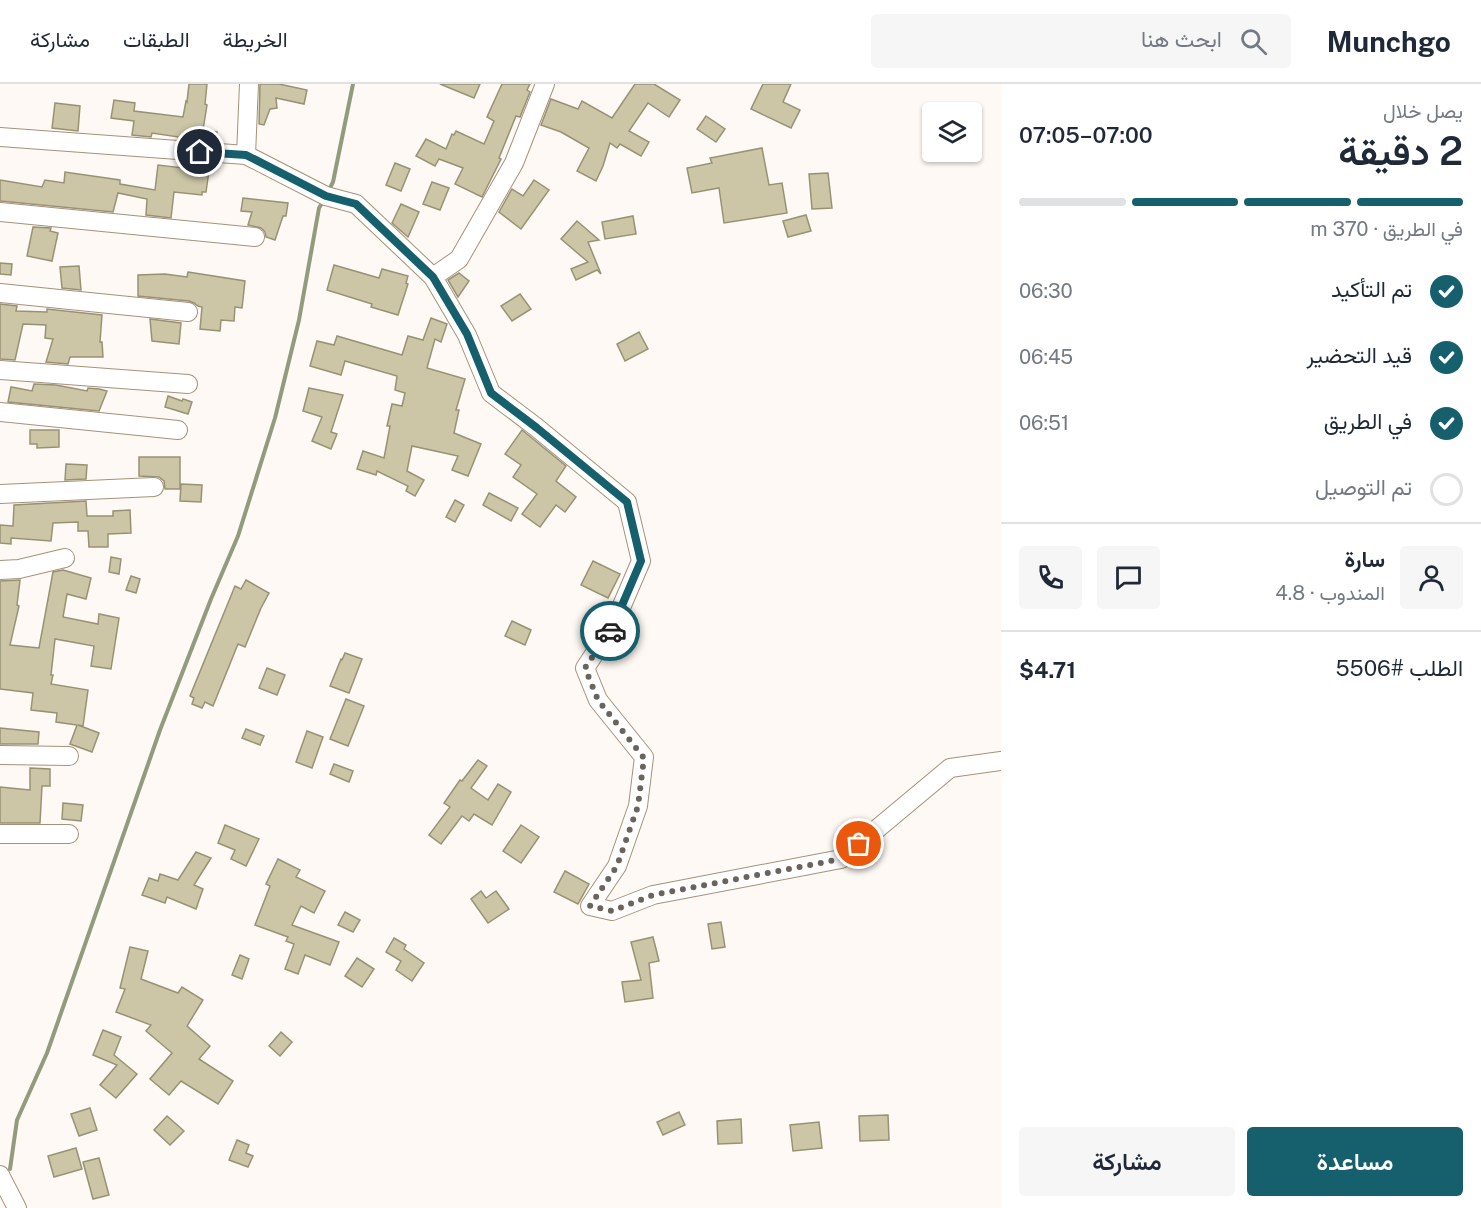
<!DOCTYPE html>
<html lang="ar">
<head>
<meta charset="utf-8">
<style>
	:root { --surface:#fff; --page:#f6f6f7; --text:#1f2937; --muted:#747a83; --line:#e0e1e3; --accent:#16606e }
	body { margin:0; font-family:"Public Sans",Vazirmatn,sans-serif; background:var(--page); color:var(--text); direction:rtl; height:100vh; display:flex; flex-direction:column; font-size:22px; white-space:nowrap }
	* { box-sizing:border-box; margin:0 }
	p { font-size:20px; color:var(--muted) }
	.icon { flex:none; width:33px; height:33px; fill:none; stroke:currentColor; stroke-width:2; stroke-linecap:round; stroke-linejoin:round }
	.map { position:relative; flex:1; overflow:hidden; direction:ltr }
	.sheet { display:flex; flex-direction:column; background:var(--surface); width:480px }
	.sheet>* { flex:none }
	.controls { position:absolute; left:922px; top:18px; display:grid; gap:12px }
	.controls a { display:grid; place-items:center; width:60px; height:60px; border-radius:6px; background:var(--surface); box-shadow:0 2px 4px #0004; font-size:30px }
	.pin { position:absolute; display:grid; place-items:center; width:51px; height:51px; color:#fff; margin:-26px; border:3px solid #fff; border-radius:50%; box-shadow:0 2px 6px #0007 }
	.courier { position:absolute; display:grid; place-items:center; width:60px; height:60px; margin:-30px; border:4px solid #16606e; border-radius:50%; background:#fff; color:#222; box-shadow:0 2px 8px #0007 }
	.summary em { font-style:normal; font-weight:600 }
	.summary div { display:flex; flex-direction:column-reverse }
	.summary { display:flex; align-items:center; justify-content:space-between; height:102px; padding:0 18px }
	h1 { font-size:39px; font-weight:600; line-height:45px }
	.bar { display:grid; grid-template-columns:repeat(4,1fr); gap:9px 6px; align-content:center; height:72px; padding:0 18px }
	.bar i { height:8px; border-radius:4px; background:var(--line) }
	.bar .active { background:var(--accent) }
	.bar p { grid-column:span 4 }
	.line { display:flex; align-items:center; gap:15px; padding:0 18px; border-top:2px solid var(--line) }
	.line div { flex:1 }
	.round { display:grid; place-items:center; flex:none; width:63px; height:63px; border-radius:6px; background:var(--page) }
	ol { padding:0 18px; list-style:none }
	li { display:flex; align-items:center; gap:18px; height:66px }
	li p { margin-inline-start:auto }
	li .icon { padding:6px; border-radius:50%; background:var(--accent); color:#fff; stroke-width:4 }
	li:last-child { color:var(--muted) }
	li i { width:33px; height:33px; border:3px solid var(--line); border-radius:50% }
	.cta { display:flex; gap:12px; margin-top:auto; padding:12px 18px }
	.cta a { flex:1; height:69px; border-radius:6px; background:var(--accent); color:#fff; font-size:24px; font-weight:600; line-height:69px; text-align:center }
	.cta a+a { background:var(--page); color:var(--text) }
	header { display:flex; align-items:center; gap:36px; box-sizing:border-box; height:84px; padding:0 30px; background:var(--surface); border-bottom:2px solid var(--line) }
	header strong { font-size:28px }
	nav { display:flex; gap:33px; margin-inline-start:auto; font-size:21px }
	.search { width:420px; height:54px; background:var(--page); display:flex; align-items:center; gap:15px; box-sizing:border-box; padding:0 21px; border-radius:6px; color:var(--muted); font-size:22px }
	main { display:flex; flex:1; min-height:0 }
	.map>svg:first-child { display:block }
</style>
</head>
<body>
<header>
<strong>Munchgo</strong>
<div class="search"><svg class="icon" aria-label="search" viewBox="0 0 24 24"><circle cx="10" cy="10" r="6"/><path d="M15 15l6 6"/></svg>ابحث هنا</div>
<nav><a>الخريطة</a><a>الطبقات</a><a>مشاركة</a></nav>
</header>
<main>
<section class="sheet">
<div class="summary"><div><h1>2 دقيقة</h1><p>يصل خلال</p></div><em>07:00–07:05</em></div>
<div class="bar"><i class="active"></i><i class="active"></i><i class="active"></i><i></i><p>في الطريق · 370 m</p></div>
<ol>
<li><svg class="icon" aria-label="check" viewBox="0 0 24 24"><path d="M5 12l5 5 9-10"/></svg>تم التأكيد<p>06:30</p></li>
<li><svg class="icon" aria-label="check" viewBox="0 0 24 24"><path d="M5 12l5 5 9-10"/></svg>قيد التحضير<p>06:45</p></li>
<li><svg class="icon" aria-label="check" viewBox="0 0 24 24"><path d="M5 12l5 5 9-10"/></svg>في الطريق<p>06:51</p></li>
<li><i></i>تم التوصيل</li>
</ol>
<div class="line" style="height:108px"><a class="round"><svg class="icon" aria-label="person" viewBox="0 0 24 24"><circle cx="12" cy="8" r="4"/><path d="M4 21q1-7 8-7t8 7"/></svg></a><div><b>سارة</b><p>المندوب · 4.8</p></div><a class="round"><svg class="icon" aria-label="chat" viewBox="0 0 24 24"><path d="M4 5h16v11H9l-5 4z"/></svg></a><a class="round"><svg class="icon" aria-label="phone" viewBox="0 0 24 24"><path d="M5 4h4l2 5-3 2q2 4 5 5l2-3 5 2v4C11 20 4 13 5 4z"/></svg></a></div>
<div class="line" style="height:78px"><div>الطلب #5506</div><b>$4.71</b></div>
<div class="cta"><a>مساعدة</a><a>مشاركة</a></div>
</section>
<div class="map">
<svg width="1001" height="1124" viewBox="0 0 1001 1124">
	<rect width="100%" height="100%" fill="#fef9f4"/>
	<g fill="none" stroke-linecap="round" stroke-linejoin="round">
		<g stroke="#929b7e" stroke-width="4">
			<polyline points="329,106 333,98 353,0"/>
			<polyline points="10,1085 17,1036 47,969 160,646 211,515 238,452 275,334 299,236 319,124 324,116"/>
		</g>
	</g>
	<g fill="#ccc6a7" stroke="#989275" stroke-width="1.5">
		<polygon points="189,0 207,0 205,20 207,21 203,46 217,48 216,58 178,55 179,53 152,49 151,53 132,51 134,37 111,34 114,16 135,19 134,27 183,33 186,17 187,18"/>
		<polygon points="260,0 279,0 307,6 304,20 276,14 277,24 270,25 264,41 259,40"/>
		<polygon points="440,0 480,0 474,14"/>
		<polygon points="502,0 530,0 527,6 530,8 520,33 516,32 499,74 501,75 482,113 455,100 463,84 439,75 435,82 416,72 426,55 446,65 452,50 454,51 456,47 484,60 494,37 487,33"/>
		<polygon points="635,0 654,0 680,16 669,33 648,19 629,47 649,58 641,72 620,60 617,64 610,59 603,82 596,97 577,87 589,64 561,48 541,41 551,15 578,25 582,17 612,34"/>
		<polygon points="763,0 791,0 783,18 800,26 791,44 751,25"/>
		<polygon points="55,19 80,22 78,47 52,44"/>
		<polygon points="706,32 725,45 716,58 697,45"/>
		<polygon points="762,64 769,101 782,99 787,129 724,139 719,104 692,109 687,84 712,79 710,74"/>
		<polygon points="183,78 210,80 206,108 202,108 202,111 174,108 171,134 146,131 147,115 118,109 113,128 0,117 0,96 42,103 45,96 64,99 65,88 120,96 120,100 155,106 158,81 183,84"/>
		<polygon points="395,79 410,85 401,107 386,101"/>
		<polygon points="828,89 832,124 812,125 809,90"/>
		<polygon points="534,96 549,106 521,145 499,128 512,105 523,112"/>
		<polygon points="432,98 449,104 440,126 423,120"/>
		<polygon points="243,114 288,119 286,132 283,132 275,156 266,153 265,148 261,144 248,141 252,128 241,127"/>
		<polygon points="401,120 419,128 408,153 392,139"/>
		<polygon points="806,131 811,147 788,153 783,137"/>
		<polygon points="633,132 636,150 605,155 602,138"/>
		<polygon points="577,137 599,156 588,158 601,190 597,186 576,196 571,185 588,178 561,155"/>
		<polygon points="33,143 51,144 50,147 58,149 52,177 27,172"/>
		<polygon points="0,179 12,180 11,191 0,190"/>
		<polygon points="334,181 379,194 382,185 408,192 406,199 408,200 398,231 371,223 372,220 327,206"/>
		<polygon points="79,182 81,206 62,204 60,183"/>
		<polygon points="188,188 245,197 242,224 235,223 234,237 221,236 220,247 200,245 202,223 198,222 194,219 189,217 138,212 138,191 165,190 187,193"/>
		<polygon points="459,189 469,197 458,213 448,196"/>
		<polygon points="520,210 531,225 512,237 501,222"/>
		<polygon points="0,220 17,222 16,227 47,228 47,225 102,231 100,258 102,258 103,273 70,273 68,280 46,278 53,255 45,254 46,241 23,240 15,276 0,275"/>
		<polygon points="431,234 447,240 441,258 435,255 427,284 465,295 456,326 459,326 454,349 481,360 468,392 452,386 458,372 412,362 407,387 424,396 415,412 406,407 408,402 377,387 376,391 357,385 363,367 384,374 390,342 387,342 392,320 402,322 405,309 395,306 397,292 345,277 341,291 310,282 317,257 334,261 337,252 402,271 408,252 423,256"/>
		<polygon points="150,235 181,239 179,260 152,257"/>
		<polygon points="639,248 648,265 625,277 617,260"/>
		<polygon points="34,300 56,301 87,307 88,304 99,305 107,307 99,327 8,318 11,303 32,307"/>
		<polygon points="309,304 343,311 331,348 337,350 331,365 312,357 322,333 303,327"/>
		<polygon points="168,312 182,317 183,315 192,318 188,330 165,323"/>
		<polygon points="30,346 59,346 59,363 37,364 37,360 30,360"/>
		<polygon points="522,346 566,382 556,397 576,413 565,428 556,421 540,443 522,430 537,410 513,393 521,381 505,370"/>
		<polygon points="139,373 180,373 180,405 165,405 164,397 159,393 139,392"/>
		<polygon points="66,380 87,381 86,395 65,396"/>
		<polygon points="181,400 202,401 201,418 180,417"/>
		<polygon points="489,409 518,424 511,437 483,421"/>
		<polygon points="455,416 464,421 455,438 446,433"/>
		<polygon points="86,417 87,432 113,432 113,427 130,426 131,449 108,450 108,463 89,463 88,447 78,447 78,438 53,439 51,457 11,454 11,460 0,459 0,441 13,442 14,421"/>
		<polygon points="111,473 121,475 119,490 109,488"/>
		<polygon points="593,477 620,490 608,514 581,501"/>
		<polygon points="63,486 91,494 86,515 67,510 63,533 98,540 99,530 119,534 111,585 91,582 94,562 55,555 51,591 53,591 51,600 88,606 83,642 78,641 99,649 92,668 70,660 77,641 56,638 57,629 31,626 33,609 0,605 0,497 20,496 17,521 19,522 10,561 39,564 53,488"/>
		<polygon points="131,492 140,495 136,509 126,506"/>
		<polygon points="246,496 269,509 261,524 245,563 238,560 213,622 205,618 202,624 192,620 194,614 190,612 235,502 241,505"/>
		<polygon points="512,537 531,546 525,561 505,552"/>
		<polygon points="345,569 362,575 349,609 330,602 341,575 342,576"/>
		<polygon points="267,584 285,591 277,611 259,604"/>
		<polygon points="346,615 364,622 348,662 330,655"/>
		<polygon points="0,644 39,648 38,660 0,660"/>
		<polygon points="246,645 264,652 260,661 242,654"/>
		<polygon points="307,647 323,653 312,684 296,678"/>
		<polygon points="478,676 487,682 471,704 488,716 498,700 511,708 492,741 474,730 469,737 462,732 441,760 429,751 450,723 444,719 460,696 462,697"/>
		<polygon points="334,680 353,687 349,698 330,690"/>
		<polygon points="30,684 50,685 50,702 42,702 40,739 0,739 0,703 30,706"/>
		<polygon points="63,719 83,721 81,737 62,735"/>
		<polygon points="225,741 259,755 246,782 231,775 235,766 218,759"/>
		<polygon points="521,741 539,753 521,779 503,767"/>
		<polygon points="196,768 211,774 194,801 203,805 196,825 167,813 165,819 142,811 149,794 158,797 160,790 178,796"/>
		<polygon points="278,775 300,786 296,793 325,807 314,829 301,822 292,841 339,858 330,881 305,871 298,890 285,885 294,860 286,857 288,853 255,841 270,802 266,800"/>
		<polygon points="565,787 589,800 578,820 554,808"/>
		<polygon points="481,807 486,814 496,807 509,825 488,839 471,815"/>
		<polygon points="345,828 360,836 353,848 338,841"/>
		<polygon points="721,838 725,863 712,865 708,840"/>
		<polygon points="653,853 659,877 649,879 653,914 625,918 622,898 641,896 631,858"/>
		<polygon points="394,854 406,861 404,865 424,879 412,897 396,886 401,877 386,868"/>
		<polygon points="130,863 148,867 141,895 178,909 182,903 203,916 187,942 210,962 199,975 233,997 218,1020 181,997 169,1011 150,995 172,969 146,947 151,941 116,928 125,905 120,904"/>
		<polygon points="240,871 249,875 242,895 232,891"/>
		<polygon points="357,874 374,885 362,903 345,892"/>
		<polygon points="103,946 121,953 114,971 137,990 116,1014 100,1001 117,981 93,971"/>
		<polygon points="281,948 292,958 280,972 269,962"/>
		<polygon points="90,1024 97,1046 79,1052 71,1030"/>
		<polygon points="679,1028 685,1041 663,1051 657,1038"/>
		<polygon points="888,1031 889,1056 860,1057 859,1032"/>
		<polygon points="167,1032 184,1047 170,1061 154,1046"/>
		<polygon points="741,1035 742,1059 718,1060 717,1037"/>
		<polygon points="819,1038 822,1064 793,1067 790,1041"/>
		<polygon points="237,1056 249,1061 246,1069 253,1072 248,1083 229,1076"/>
		<polygon points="76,1064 82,1085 54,1093 48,1072"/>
		<polygon points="99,1074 109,1111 93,1115 83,1078"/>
	</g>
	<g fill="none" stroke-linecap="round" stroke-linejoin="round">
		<g stroke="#a7917a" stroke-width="20">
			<g id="minor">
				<polyline points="0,53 246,71 326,112 356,120 433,193 459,175 514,79 545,0"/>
				<polyline points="246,71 249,0"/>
				<polyline points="0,128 255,153"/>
				<polyline points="433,193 467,251 491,309 536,343 627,418 641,477 614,540 585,584 598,616 644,673 638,722 617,782 590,822 612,827 653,811 841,775 950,684 1001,677"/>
				<polyline points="0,209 188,228"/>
				<polyline points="0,286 188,300"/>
				<polyline points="0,328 178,346"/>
				<polyline points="0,410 154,403"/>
				<polyline points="0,486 19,485 65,474"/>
				<polyline points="0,671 69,672"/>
				<polyline points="0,750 69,750"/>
				<polyline points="0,1091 17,1124"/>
			</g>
		</g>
		<use href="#minor" stroke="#fff" stroke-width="18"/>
	</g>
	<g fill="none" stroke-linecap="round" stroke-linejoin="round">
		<polyline stroke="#6a645d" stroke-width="6" stroke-dasharray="0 10.8" points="610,547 585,584 598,616 644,674 638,722 617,782 590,822 612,827 653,811 841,775 859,760"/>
		<polyline stroke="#16606e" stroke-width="8" points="200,68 246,71 326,112 356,120 433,193 467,250 491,309 537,344 627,418 641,477 614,540 610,547"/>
	</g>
</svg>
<div class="controls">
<a><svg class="icon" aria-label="layers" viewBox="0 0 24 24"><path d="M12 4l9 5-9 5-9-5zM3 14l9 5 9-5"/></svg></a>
</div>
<div class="pin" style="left:859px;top:760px;background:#ea580c"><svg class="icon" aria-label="bag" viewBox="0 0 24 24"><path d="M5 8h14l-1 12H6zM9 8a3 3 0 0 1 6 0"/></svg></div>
<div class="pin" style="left:200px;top:68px;background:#1f2937"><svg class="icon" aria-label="home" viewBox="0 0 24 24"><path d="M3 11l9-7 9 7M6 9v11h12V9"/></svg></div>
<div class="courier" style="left:610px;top:547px"><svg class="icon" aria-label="car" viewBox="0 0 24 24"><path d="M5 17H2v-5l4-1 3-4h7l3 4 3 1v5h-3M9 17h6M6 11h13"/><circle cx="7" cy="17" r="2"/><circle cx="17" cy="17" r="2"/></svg></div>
</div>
</main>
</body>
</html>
